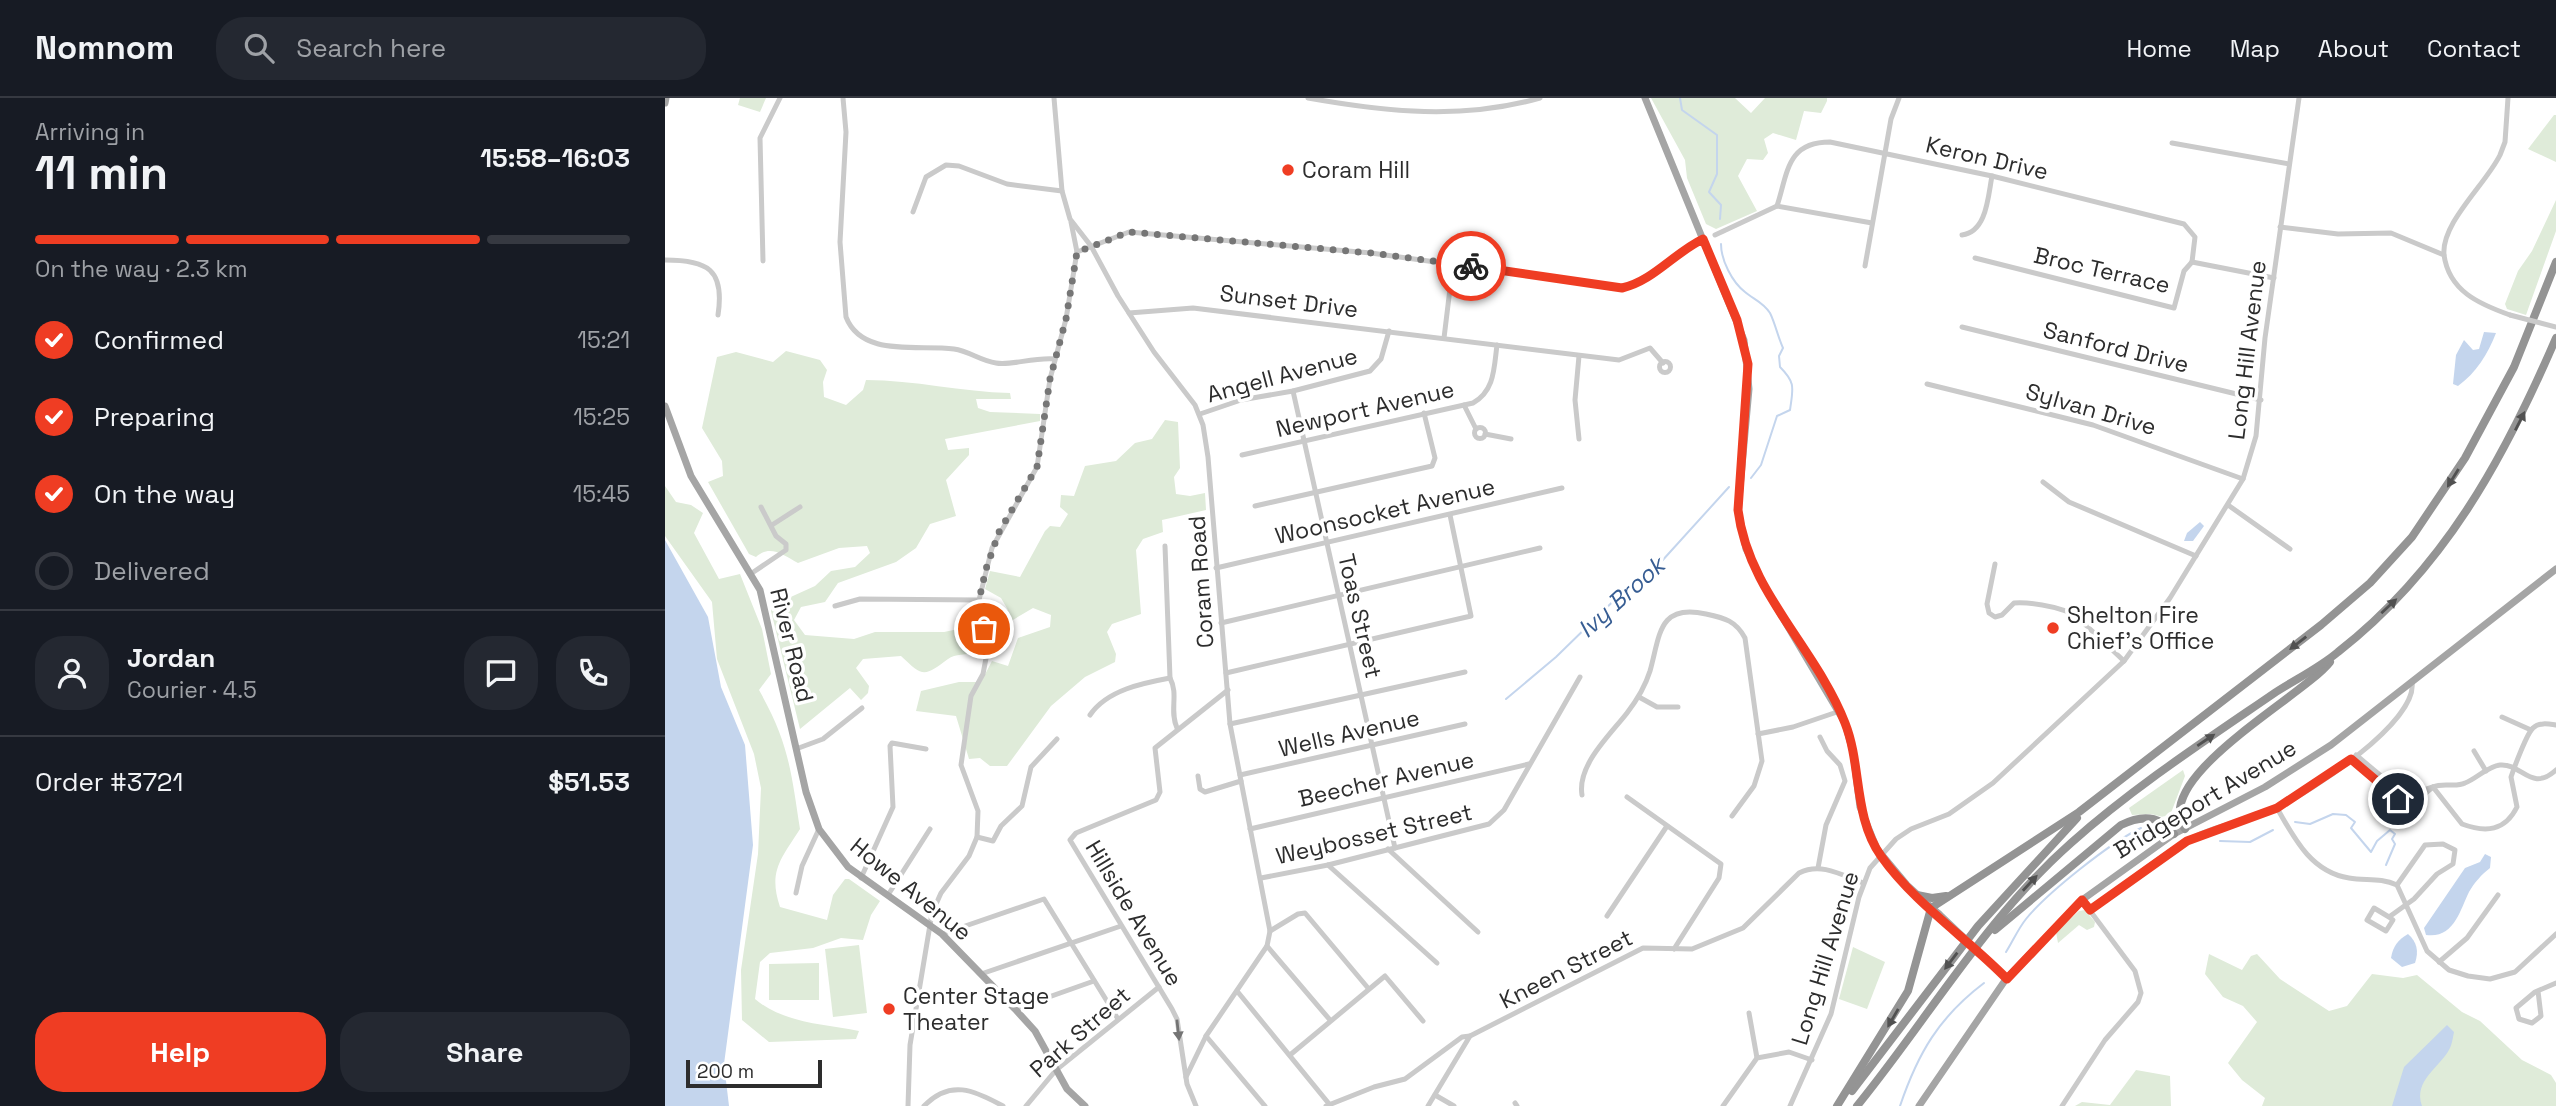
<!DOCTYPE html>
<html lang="en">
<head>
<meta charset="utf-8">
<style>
	:root { --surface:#171b24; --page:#242831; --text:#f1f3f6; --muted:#9ea1a6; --line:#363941; --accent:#ef3d23 }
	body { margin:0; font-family:"Space Grotesk",sans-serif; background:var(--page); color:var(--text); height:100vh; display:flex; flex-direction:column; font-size:26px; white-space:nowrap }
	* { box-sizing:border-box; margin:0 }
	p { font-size:23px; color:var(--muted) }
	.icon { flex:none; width:38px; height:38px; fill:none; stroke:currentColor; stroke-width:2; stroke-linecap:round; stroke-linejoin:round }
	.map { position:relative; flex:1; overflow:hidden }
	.side { display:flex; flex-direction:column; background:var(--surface); width:665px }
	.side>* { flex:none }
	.scale { position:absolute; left:21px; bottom:18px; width:136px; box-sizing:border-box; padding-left:7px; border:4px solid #2d2d2d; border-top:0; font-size:19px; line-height:24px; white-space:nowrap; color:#2d2d2d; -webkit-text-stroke:5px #fff; paint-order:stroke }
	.pin { position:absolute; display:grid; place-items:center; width:60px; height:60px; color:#fff; margin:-30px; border:4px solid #fff; border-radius:50%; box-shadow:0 2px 7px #0007 }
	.courier { position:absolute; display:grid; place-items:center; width:70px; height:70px; margin:-35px; border:5px solid #ef3d23; border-radius:50%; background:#fff; color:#222; box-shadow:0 2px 9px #0007 }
	.summary em { font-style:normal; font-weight:600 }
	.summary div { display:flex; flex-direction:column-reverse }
	.summary { display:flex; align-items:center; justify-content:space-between; height:119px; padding:0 35px }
	h1 { font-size:46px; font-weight:600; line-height:52px }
	.bar { display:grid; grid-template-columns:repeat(4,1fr); gap:10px 7px; align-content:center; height:84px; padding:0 35px }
	.bar i { height:9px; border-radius:5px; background:var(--line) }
	.bar .on { background:var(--accent) }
	.bar p { grid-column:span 4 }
	.line { display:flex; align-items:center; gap:18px; padding:0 35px; border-top:2px solid var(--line) }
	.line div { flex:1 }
	.round { display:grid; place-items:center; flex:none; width:74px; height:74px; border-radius:28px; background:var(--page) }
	ol { padding:0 35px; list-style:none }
	li { display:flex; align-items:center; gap:21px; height:77px }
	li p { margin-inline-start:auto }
	li .icon { padding:7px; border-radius:50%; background:var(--accent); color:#fff; stroke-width:4 }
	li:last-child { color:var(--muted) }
	li i { width:38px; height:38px; border:4px solid var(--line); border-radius:50% }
	.button { display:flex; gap:14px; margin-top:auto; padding:14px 35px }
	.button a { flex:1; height:80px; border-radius:28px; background:var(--accent); color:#fff; font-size:28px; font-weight:600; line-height:80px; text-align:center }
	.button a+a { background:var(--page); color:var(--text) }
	header { display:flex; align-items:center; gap:42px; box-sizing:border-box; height:98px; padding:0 35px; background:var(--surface); border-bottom:2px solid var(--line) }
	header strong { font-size:33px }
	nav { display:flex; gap:38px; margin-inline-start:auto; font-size:24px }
	.search { width:490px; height:63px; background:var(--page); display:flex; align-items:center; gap:18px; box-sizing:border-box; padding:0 24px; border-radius:28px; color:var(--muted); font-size:26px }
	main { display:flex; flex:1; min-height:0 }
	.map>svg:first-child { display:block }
</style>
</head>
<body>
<header>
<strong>Nomnom</strong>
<div class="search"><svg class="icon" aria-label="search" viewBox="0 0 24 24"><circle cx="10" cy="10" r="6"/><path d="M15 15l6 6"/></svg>Search here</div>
<nav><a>Home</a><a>Map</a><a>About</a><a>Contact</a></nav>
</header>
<main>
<section class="side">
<div class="summary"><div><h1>11 min</h1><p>Arriving in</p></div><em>15:58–16:03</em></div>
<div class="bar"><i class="on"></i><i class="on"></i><i class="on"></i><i></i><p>On the way · 2.3 km</p></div>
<ol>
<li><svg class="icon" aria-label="check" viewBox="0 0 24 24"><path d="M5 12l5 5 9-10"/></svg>Confirmed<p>15:21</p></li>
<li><svg class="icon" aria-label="check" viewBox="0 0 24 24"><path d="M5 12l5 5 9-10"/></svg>Preparing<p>15:25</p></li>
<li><svg class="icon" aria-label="check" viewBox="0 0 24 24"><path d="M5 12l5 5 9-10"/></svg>On the way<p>15:45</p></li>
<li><i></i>Delivered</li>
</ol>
<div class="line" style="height:126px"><a class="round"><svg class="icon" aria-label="person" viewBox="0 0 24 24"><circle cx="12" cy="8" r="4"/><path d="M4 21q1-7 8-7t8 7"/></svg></a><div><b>Jordan</b><p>Courier · 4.5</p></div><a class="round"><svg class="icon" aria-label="chat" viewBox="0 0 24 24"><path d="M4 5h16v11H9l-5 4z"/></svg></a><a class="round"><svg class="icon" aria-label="phone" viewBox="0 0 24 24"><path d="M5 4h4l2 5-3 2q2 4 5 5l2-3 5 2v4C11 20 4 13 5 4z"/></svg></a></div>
<div class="line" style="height:91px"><div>Order #3721</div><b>$51.53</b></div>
<div class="button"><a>Help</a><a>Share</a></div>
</section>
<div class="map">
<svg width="1891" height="1008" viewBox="0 0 1891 1008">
	<rect width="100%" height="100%" fill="#fff"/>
	<g fill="#dfebd9">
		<polygon points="75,0 101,0 95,14 73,7"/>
		<polygon points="986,0 1070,0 1086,15 1100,0 1162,0 1162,3 1156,15 1139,13 1131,42 1108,35 1099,41 1103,55 1098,62 1082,61 1073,78 1092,113 1051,131 1041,126 1022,80 1020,62"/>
		<polygon points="1889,17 1891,17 1891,64 1863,51"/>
		<polygon points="1891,102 1891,133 1861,217 1842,211 1840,206 1853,173 1867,153"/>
		<path d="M 121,253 L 155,262 L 162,272 L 158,284 L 159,299 L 181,307 L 198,292 L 201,282 C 249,282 297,294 345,295 L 346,301 L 311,301 L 313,310 L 325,314 L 375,316 L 375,323 L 280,341 L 283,352 L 304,350 L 304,357 L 281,382 L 291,418 L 265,426 L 251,450 L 231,464 L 173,485 L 160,504 L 136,509 L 129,522 L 140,537 L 189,541 L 210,534 L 279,534 L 303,529 L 318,546 L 311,546 L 310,556 C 302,556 290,556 283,561 C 259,579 258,579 236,558 L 198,561 L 191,570 L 204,588 L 203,595 L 196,602 L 185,590 L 135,631 L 106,513 L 108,507 L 150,488 L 166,473 L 190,469 L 205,455 L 202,448 L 174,450 L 133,465 C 118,457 105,446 91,459 L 84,456 L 43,384 L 58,378 L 57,363 L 37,330 L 52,259 L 71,254 L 108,264 Z"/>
		<polygon points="500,322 513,324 515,370 509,379 511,396 525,398 540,395 541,412 497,422 498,434 478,441 471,452 476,516 447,526 442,534 451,556 450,564 420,579 386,608 342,668 325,668 315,660 304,661 291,618 251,613 256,593 294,584 316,584 327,563 343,568 353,540 385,529 386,517 368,510 326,535 318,518 329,519 343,512 336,500 320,491 325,473 355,479 380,433 385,428 395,429 403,416 395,409 396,397 409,398 420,368 451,363 470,345 487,341"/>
		<path d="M 0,388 L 11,404 L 26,407 L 38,415 L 29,435 L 54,481 L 75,476 L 97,531 L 106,576 L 94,592 C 124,645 126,673 135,731 C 116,761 103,773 115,809 L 162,822 L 168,797 L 180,781 L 184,781 L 215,803 L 206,817 L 198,842 L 176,840 L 148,850 L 105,855 L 95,864 L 90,901 C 118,925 159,926 194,933 L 191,941 L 104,944 L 77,922 L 76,872 L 93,756 L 96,690 L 89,656 L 52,561 L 47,504 L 0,438 Z"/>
		<polygon points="1518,672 1520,678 1506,715 1498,719 1486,716 1467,717 1464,710"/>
		<polygon points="1420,812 1430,824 1429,829 1422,832 1414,827 1393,845 1391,834 1414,813"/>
		<polygon points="194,847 202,915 168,919 160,851"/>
		<polygon points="1188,849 1220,864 1202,911 1174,901"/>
		<polygon points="1544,856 1577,872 1586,858 1592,856 1615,881 1664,913 1682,908 1707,876 1738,880 1752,877 1797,914 1815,923 1857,962 1886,977 1891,985 1891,1008 1597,1008 1600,1000 1577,982 1563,965 1592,924 1578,908 1558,899 1540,876"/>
		<polygon points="154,865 154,902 104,902 104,866"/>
		<polygon points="1471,972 1505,978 1506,1008 1410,1008 1417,1004 1445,1007"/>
	</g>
	<g fill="#c4d5ed">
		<path d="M 1819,234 L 1831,235 C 1823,256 1811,275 1793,288 L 1788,286 L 1791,257 L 1799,242 L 1808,252 L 1814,251 Z"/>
		<polygon points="1535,424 1539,428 1528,443 1519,443 1522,435"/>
		<polygon points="0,442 43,519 56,589 80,647 88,747 59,966 64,1008 0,1008"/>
		<path d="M 1820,756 L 1826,759 L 1825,770 C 1817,776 1809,785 1804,794 C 1795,812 1789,841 1761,837 L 1759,830 L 1800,770 L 1815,764 Z"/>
		<path d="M 1743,836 C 1752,844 1754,853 1750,865 L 1737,869 L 1726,860 C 1728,848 1733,842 1743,836 Z"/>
		<path d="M 1782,927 L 1789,934 C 1788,939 1787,946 1785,950 C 1775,970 1748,982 1757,1008 L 1727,1008 L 1739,969 Z"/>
	</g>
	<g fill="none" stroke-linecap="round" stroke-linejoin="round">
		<g stroke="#c4d5ed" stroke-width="2">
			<polyline points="1015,0 1017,12 1052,37 1052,76 1044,94 1056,107 1055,121"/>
			<path d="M 1056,146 C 1056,162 1067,184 1080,194 C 1088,201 1098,204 1105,215 C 1110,225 1113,239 1118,250 L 1114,258 L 1115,269 C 1131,285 1128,290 1125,312 L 1112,318 L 1096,367 L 1086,380"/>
			<polyline points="841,601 891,559 972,480 986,475 1064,389"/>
			<polyline points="1630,724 1645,726 1668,716 1681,717 1690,724 1686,730 1706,754 1712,743 1725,732 1730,736 1727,741 1730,746 1721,767"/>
			<polyline points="1555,743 1585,744 1608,732"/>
			<path d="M 1341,854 C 1348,843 1353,831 1361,821 C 1382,795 1446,744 1476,730"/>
			<path d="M 1235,1008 C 1253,955 1274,919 1319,885"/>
		</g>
		<g stroke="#cacaca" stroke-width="5">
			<path d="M 178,0 L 181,34 L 175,144 L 181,219 C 197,260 254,246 289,251 C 304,253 316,263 331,265 C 346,268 368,259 390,261"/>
			<polyline points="389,0 397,93 405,121 426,148 453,198 489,254 530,307 538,327 543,359 565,626 605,833 602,848 541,938 521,979"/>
			<path d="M 643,0 C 722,14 797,22 875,0"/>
			<polyline points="1507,45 1624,66"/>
			<path d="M 1112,108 C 1123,74 1122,44 1165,44 L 1327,78 L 1519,126 L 1530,139 L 1527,164"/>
			<polyline points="248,114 261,79 281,67 294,68 342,86 397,93"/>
			<path d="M 1615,129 L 1673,136 L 1726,135 L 1779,157 C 1784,193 1814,206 1845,217"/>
			<polyline points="1050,137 1112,108 1207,125"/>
			<path d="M 1297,137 C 1322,134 1323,98 1327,78"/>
			<path d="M 412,154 L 464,134 L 706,155 L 957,190 C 987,183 1009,155 1038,141"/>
			<path d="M 1779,157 C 1776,125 1821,86 1835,57 L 1840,44 L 1843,0"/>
			<polyline points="1310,160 1509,210 1519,173 1527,164"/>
			<path d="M 0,162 C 42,162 60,171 53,217"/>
			<polyline points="98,163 95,40 115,0"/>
			<polyline points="1527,164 1609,180"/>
			<polyline points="1200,168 1226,21 1234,0"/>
			<polyline points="464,215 528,210 954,262 985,250 998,265"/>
			<polyline points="1297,229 1596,302"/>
			<polyline points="779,240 788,166"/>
			<circle cx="1000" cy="269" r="5.5"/>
			<polyline points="1262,286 1428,327 1578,381"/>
			<polyline points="628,293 730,750"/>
			<polyline points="799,307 811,331"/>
			<polyline points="535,316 576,302 628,293 705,273 716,261 724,233"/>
			<circle cx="815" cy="335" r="5.5"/>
			<polyline points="820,336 846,341"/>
			<polyline points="914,341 910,302 914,258"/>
			<path d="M 577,357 L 808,305 C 830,293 829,269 832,247"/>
			<polyline points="1378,384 1404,404 1531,458"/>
			<polyline points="1563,407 1625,451"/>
			<polyline points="590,408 767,368 770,360 759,315"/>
			<polyline points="107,427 135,409"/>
			<path d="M 500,448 L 505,580 C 514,597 504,612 512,630"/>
			<path d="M 1330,466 L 1322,506 L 1324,515 L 1330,519 L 1337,517 L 1349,505 C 1369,504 1391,509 1409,516 L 1459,563"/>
			<polyline points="551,470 897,390"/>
			<polyline points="87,475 121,452 121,446 111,438 96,409"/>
			<polyline points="170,508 195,501 314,502"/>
			<polyline points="556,525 875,450"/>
			<polyline points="561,575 806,518 785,417"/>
			<polyline points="974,599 992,609 1013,609"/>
			<path d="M 425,617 C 442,592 478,585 505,580"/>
			<polyline points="1837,619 1866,632"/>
			<polyline points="565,626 800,574"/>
			<path d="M 1891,627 C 1884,626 1874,624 1868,630 C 1862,635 1849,670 1846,679 L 1852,709 C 1840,733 1821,735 1797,726 L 1768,689 C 1779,684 1790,690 1800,685 C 1811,681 1823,668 1835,667 C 1857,665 1866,695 1891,672"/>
			<polyline points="1093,636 1128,629 1175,613"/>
			<polyline points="131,651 158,641 197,610"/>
			<polyline points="1809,653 1821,673"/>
			<polyline points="1691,657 1740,698 1768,689"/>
			<polyline points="1686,661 1739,704 1751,703 1768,689"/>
			<polyline points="575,677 800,626"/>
			<polyline points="533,678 535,691 540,694 576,683"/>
			<path d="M 917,697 C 912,667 945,637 962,615 C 972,602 980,589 985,573 C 995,538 993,505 1041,516 C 1060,520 1071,523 1080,540 L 1097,663 L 1089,688 L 1067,718"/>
			<polyline points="962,699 1056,766 1054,780 1009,851"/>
			<path d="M 1612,710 C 1629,740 1646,774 1684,780 C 1701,783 1715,779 1732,787 L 1762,853 L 1784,872 L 1803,878 L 1825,881 L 1850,874 L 1891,836"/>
			<polyline points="585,731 864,666"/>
			<polyline points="312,739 328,743 336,728 357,708 366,669 392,641"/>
			<polyline points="723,751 813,834"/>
			<polyline points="663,767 772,865"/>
			<polyline points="1153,770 1161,727 1180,683 1175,667 1162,653 1155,639"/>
			<polyline points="196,780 228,709 225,648 227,645 261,651"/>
			<polyline points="596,780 663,767 824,726 839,712 915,579"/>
			<polyline points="131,795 137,768 154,731"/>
			<polyline points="223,797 265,731"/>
			<path d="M 1425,812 C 1457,789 1488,763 1521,743 C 1548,727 1582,724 1611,710 C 1644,695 1753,624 1747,584"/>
			<polyline points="942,818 1002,728"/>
			<polyline points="1724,819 1728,822 1721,833 1702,822 1709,810 1724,819 1749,801 1772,776 1788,766 1790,752 1778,746 1760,747 1732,787"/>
			<polyline points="605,833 633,816 640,815 703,890"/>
			<polyline points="277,836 379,801 453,921"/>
			<polyline points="602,848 665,922"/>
			<polyline points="1774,864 1802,840 1833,797"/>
			<polyline points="316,876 456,828"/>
			<polyline points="572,893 665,1007"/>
			<polyline points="1873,893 1876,918 1867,925 1854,921 1851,910 1870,894 1891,885"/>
			<polyline points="350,911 429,883"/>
			<polyline points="1084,915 1092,960"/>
			<polyline points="541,938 600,1008"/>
			<polyline points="625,957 720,878 758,923"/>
			<polyline points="770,997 789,1008"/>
			<polyline points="850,1005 852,1008"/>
			<polyline points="243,1008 245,947 267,815 276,795 304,758 312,739 313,713 296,667 306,598 318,576 322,555 314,502 327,450 372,369 385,281 401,221 412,154 406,124"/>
			<path d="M 259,1008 C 285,981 309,992 338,1008"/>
			<polyline points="361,1008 391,972 494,889"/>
			<polyline points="531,1008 522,986 512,921 507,911 405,742 411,735 491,702 495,694 490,650 563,592"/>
			<polyline points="661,1008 709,989 740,981 797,939 805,938"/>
			<path d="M 763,1008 L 805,938 L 978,850 L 1027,851 L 1078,830 L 1134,775 C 1156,764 1177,777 1198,785"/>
			<polyline points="1058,1008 1092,960 1124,954 1147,962"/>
			<polyline points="1125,1008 1166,916 1194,799 1205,770 1231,741 1246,731 1284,716 1328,685 1459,563 1505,500 1578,381 1591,338 1600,240 1634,0"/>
			<polyline points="1397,1008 1440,942 1473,904 1476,895 1470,873 1417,802"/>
		</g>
		<g stroke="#a5a5a5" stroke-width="7">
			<polyline points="980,0 1079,242 1084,291 1073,412 1081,451 1103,495 1180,625 1188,654 1195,709 1212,751 1242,787 1274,816"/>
			<polyline points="0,5 1,0"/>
			<polyline points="0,308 26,378 95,492 141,694 154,731 183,769 277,836 350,911 370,933 402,991 420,1008"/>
			<polyline points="1254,1008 1341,881 1417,802 1509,736 1600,689 1666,647 1891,471"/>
		</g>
		<g stroke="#949494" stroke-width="8">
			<path d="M 1520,731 C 1484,680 1640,597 1665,564"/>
			<polyline points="1252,797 1267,800 1281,798"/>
			<path d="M 1330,832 L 1456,727 C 1476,717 1495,717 1509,736"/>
			<polyline points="1187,993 1313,828 1412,720"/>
			<polyline points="1172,1008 1243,893 1266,810 1414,714 1656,527 1705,485 1747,439 1800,360 1849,269 1891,164"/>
			<path d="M 1192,1008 C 1263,921 1321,820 1406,745 C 1469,689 1541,642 1611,594 C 1631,581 1654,570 1673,554 C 1779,471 1839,361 1891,240"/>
		</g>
		<polyline stroke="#cacaca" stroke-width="5" points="1845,217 1891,229"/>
		<polyline stroke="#a5a5a5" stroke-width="7" points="1274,816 1336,875"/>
	</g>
	<defs><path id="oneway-solid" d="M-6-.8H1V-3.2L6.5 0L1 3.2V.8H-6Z" transform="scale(1.75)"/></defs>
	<g fill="#515151">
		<use href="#oneway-solid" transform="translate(1855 323) rotate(-63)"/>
		<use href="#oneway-solid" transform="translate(1788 380) rotate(122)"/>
		<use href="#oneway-solid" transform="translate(1724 508) rotate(-43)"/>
		<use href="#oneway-solid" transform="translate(1633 545) rotate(142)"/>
		<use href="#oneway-solid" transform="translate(1541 642) rotate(-34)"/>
		<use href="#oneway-solid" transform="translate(1365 785) rotate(-47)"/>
		<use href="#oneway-solid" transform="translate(1286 863) rotate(127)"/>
		<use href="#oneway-solid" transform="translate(1228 920) rotate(120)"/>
	</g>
	<use fill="#747474" href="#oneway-solid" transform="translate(513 932) rotate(84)"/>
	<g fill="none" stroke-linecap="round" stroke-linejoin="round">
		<polyline stroke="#767676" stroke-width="7" stroke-dasharray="0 12.6" points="319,531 314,502 321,471 334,434 372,369 385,281 401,221 412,154 464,134 706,155 806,168"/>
		<path stroke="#ef3d23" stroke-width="9" d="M 806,168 L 957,190 C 988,183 1009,155 1038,141 L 1072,222 L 1083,266 L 1073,412 C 1083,494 1151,550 1180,625 C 1197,668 1188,718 1216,758 C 1249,805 1302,840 1342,881 L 1417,802 L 1425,812 L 1522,743 L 1612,710 L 1686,661 L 1733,701"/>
	</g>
	<g fill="#ef3d23" stroke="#fff" stroke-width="2.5">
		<circle cx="623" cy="72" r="7"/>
		<circle cx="1388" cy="530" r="7"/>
		<circle cx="224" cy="911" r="7"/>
	</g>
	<g text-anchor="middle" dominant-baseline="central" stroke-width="7" stroke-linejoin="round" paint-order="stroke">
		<g font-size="23" fill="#2d2d2d" stroke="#fff">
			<text transform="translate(1322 60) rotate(13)">Keron Drive</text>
			<text transform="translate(1437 172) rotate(13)">Broc Terrace</text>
			<text transform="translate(624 203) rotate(7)">Sunset Drive</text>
			<text transform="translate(1451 249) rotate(14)">Sanford Drive</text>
			<text transform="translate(1582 252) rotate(-83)">Long Hill Avenue</text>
			<text transform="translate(617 277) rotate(-15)">Angell Avenue</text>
			<text transform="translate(700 311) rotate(-13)">Newport Avenue</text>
			<text transform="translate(1426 311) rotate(16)">Sylvan Drive</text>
			<text transform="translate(720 413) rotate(-13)">Woonsocket Avenue</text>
			<text transform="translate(536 484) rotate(-94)">Coram Road</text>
			<text transform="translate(695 518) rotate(77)">Toas Street</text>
			<text transform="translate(127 547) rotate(76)">River Road</text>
			<text transform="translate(684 635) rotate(-13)">Wells Avenue</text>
			<text transform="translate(721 681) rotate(-13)">Beecher Avenue</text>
			<text transform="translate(1540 701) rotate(-31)">Bridgeport Avenue</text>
			<text transform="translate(709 736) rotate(-13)">Weybosset Street</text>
			<text transform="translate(246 791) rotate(39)">Howe Avenue</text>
			<text transform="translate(469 815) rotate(59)">Hillside Avenue</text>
			<text transform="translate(1160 860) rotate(-73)">Long Hill Avenue</text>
			<text transform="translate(901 871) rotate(-27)">Kneen Street</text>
			<text transform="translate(415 934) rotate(-41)">Park Street</text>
		</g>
		<g font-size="23" fill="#2d2d2d" stroke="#fff" text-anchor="start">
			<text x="637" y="72">Coram Hill</text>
			<text x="1402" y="517">Shelton Fire<tspan x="1402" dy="26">Chief's Office</tspan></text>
			<text x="238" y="898">Center Stage<tspan x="238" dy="26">Theater</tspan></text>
		</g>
		<g font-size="24" font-style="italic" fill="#375d93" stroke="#fff">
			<text transform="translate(956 499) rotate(-42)">Ivy Brook</text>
		</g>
	</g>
</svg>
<div class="scale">200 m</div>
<div class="pin" style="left:319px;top:531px;background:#ea580c"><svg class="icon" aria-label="bag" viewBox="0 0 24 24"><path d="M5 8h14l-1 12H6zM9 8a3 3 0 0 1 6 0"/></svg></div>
<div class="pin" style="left:1733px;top:701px;background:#1f2937"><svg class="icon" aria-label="home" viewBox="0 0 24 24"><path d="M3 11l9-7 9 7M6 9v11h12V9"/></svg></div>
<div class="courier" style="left:806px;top:168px"><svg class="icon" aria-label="bike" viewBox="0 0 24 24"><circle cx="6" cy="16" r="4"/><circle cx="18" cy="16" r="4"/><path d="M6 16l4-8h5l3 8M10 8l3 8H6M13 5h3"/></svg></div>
</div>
</main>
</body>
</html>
